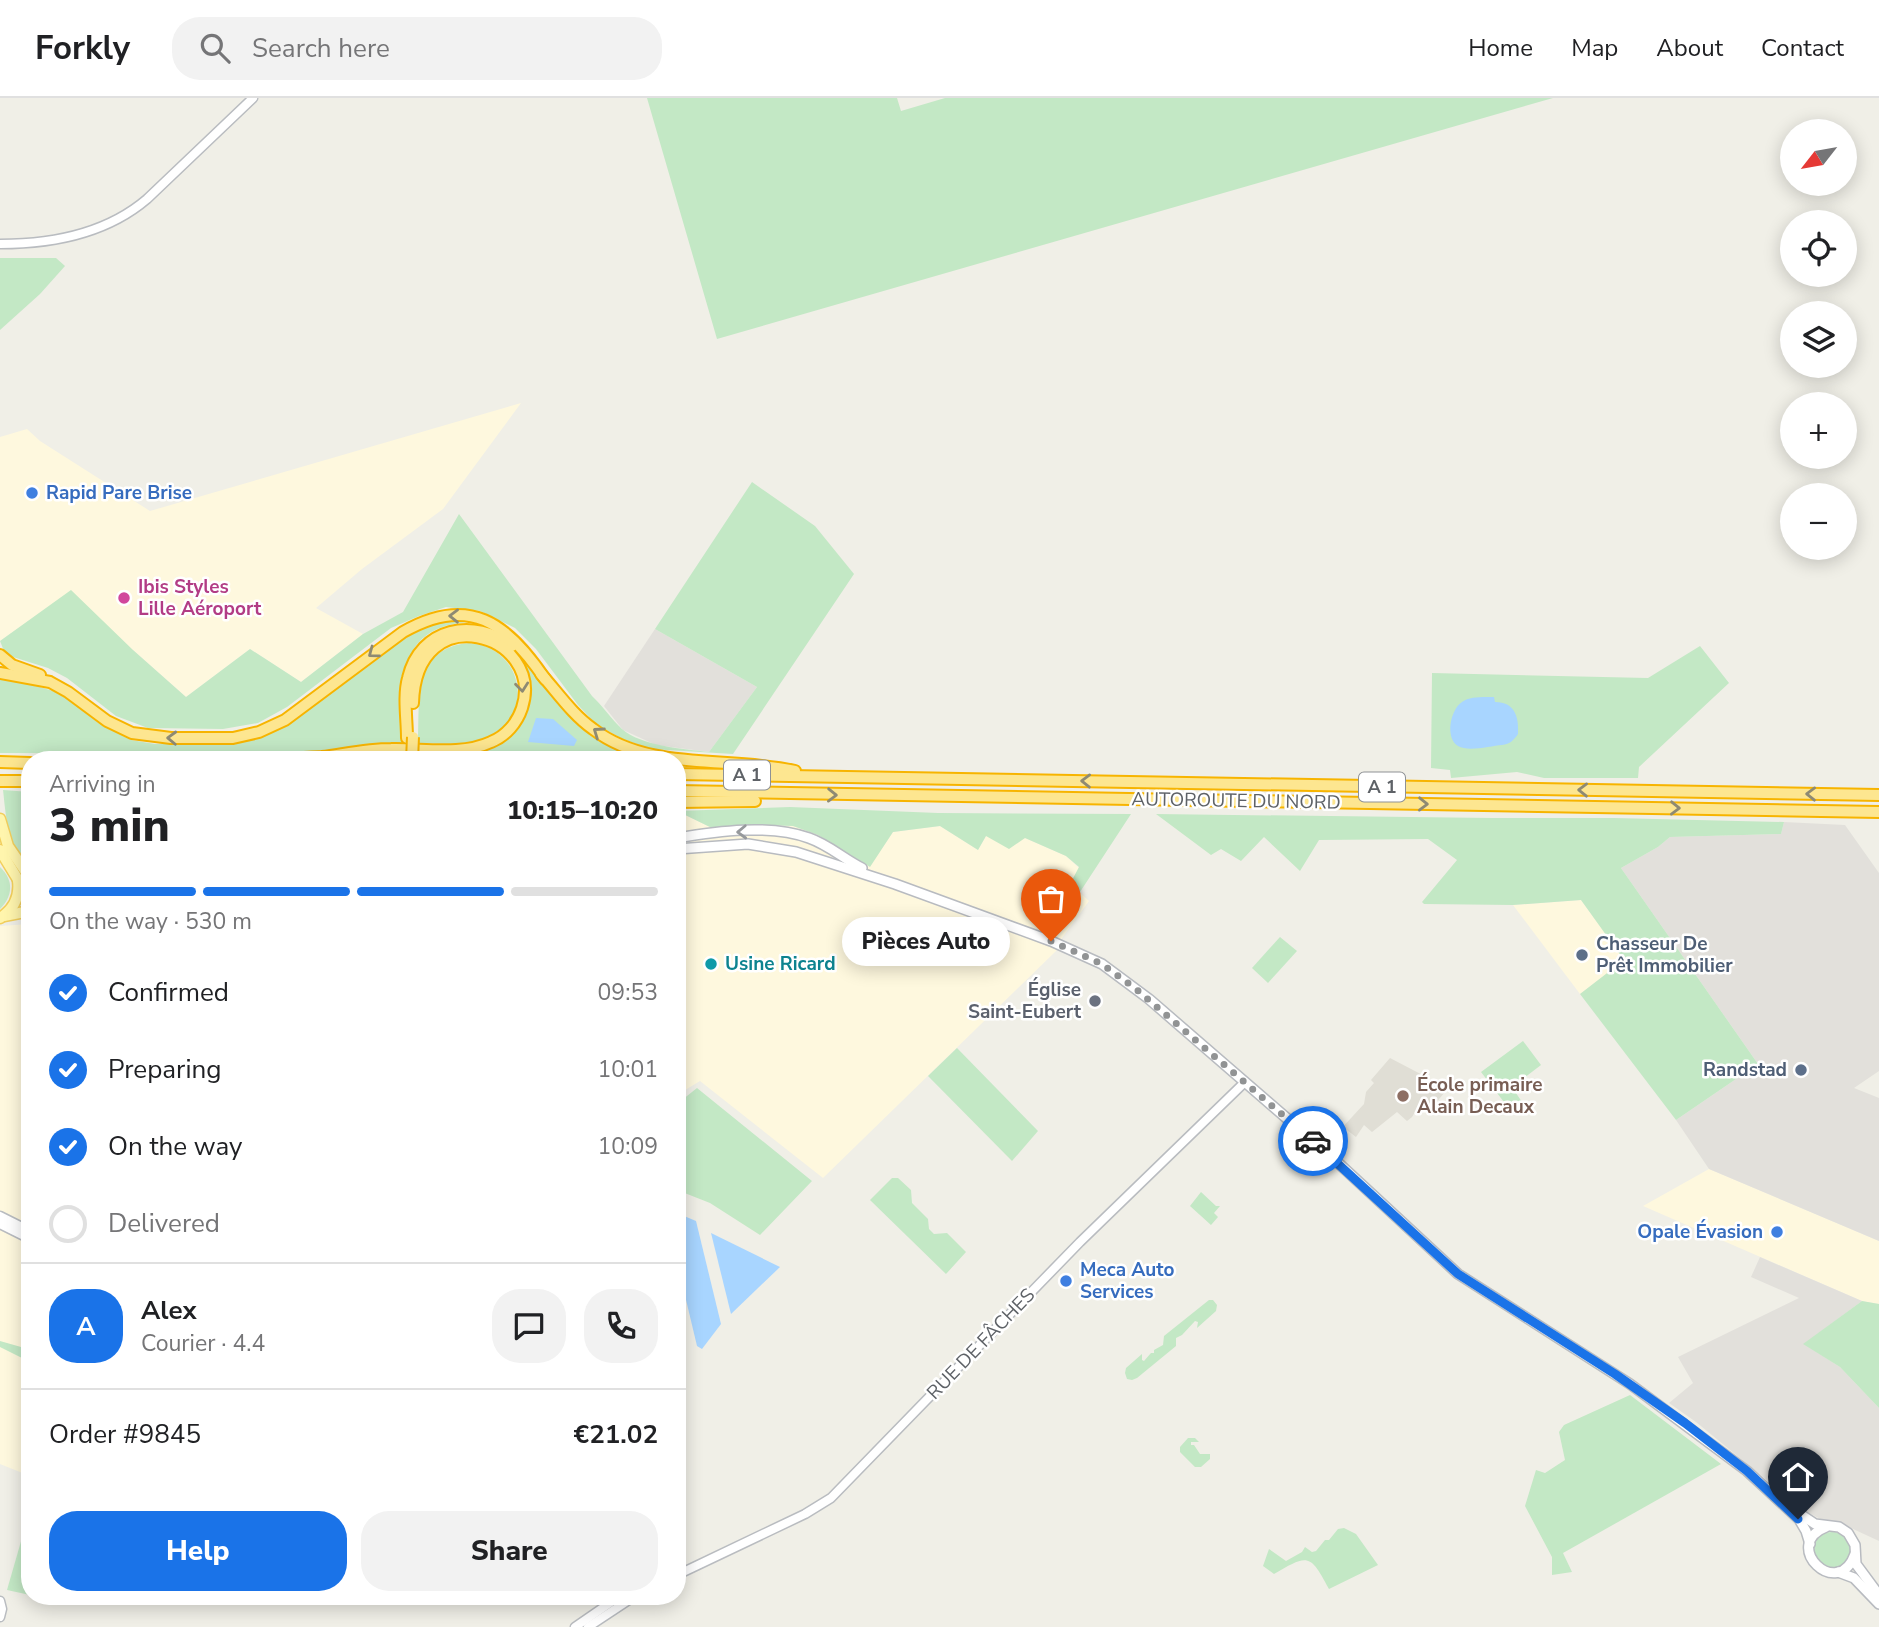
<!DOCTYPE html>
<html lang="en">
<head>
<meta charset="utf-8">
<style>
	:root { --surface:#fff; --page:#f2f2f2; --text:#202124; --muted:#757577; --line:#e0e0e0; --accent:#1a73e8 }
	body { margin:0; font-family:"Nunito Sans",sans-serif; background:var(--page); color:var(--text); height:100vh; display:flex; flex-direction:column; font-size:26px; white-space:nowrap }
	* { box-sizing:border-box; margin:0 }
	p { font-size:23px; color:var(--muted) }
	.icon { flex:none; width:38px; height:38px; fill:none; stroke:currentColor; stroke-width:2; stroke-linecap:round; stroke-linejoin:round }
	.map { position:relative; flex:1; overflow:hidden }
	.details { position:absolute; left:21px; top:653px; width:665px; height:854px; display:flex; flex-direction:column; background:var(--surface); border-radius:28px; box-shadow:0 4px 18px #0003 }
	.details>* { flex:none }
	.needle { width:46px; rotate:239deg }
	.controls { position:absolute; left:1780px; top:21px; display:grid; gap:14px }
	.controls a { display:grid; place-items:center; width:77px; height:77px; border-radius:50%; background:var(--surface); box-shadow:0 4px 18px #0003; font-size:35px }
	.pin { position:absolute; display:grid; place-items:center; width:60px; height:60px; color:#fff; margin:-72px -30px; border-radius:50% 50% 50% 0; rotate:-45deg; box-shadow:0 0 7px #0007 }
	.pin .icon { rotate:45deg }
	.courier { position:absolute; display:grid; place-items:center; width:70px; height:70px; margin:-35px; border:5px solid #1a73e8; border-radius:50%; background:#fff; color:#222; box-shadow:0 2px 9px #0007 }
	.bubble { position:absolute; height:49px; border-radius:24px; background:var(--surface); box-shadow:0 4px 18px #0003; font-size:23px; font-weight:800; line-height:49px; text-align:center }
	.overview em { font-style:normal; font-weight:800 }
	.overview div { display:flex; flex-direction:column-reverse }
	.overview { display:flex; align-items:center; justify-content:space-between; height:119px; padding:0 28px }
	h1 { font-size:46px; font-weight:800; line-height:52px }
	.bar { display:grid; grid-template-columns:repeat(4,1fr); gap:10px 7px; align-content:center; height:84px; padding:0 28px }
	.bar i { height:9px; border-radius:5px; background:var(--line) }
	.bar .active { background:var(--accent) }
	.bar p { grid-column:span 4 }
	.line { display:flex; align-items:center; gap:18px; padding:0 28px; border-top:2px solid var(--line) }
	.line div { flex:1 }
	.round { display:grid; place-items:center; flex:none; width:74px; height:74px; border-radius:28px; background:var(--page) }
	ol { padding:0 28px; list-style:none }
	li { display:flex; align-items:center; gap:21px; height:77px }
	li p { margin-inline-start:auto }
	li .icon { padding:7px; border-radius:50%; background:var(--accent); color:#fff; stroke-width:4 }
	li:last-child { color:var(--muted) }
	li i { width:38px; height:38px; border:4px solid var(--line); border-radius:50% }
	.action { display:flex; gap:14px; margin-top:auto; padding:14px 28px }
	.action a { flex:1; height:80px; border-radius:28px; background:var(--accent); color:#fff; font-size:28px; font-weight:800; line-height:80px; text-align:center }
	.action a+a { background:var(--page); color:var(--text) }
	header { display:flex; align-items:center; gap:42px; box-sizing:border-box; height:98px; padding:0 35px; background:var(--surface); border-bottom:2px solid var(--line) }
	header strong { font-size:33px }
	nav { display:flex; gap:38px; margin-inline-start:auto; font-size:24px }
	.search { width:490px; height:63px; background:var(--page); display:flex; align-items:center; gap:18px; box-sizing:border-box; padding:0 24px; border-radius:28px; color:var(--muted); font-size:26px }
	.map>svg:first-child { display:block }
</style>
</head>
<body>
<header>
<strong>Forkly</strong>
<div class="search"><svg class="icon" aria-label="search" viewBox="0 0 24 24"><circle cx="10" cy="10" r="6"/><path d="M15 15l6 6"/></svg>Search here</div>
<nav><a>Home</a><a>Map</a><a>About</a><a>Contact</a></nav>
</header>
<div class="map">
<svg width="1879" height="1529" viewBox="0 0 1879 1529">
	<rect width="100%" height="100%" fill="#f0efe7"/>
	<g fill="#fef8de">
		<polygon points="521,305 443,411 362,471 316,510 363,536 301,584 250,551 186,599 133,552 30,522 0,543 0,339 27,331 40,343 150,413"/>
		<polygon points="677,713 714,731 758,727 793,728 818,737 870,768 893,734 940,728 978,752 986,738 1025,740 1066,758 1079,770 1070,786 1089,803 1062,840 1056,853 823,1080 700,983 677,997"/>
		<polygon points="1581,802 1625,862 1580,896 1513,807"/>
		<polygon points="30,826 30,1378 0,1366 0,828"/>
		<polygon points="1709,1071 1879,1143 1879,1206 1862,1203 1643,1108"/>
	</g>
	<g fill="#e2e0db">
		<polygon points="655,531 757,589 709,654 656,647 623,632 604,608"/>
		<polygon points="1784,724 1845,727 1879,775 1879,973 1854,990 1879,1000 1879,1143 1709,1071 1676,1022 1758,966 1621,770 1658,749 1670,739 1781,736"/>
		<polygon points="1760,1159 1862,1203 1804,1246 1840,1269 1879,1310 1879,1443 1838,1424 1822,1422 1802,1411 1696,1324 1669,1305 1693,1285 1678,1259 1799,1200 1751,1179"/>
	</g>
	<polygon fill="#e0ded5" points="1390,960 1434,983 1432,987 1445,994 1434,1007 1425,1013 1423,1009 1418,1009 1412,1019 1407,1023 1397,1014 1372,1034 1364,1027 1356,1039 1347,1032 1340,1032 1364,1006 1366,994 1374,985 1371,982"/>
	<g fill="#c3e8c5">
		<polygon points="647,0 897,0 901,13 945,0 1553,0 717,241"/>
		<polygon points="0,160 56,160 65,168 40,196 0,232"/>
		<path d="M 752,384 L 815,428 L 854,476 L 733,656 L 651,651 L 623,641 L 597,627 L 578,607 L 536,551 L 515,530 L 480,513 L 446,509 L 419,518 L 391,530 L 287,609 L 258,625 L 223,631 L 148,630 L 116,618 L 67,580 L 48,570 L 10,558 L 4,553 L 0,543 L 71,492 L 133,552 L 186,599 L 250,551 L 301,584 L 363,536 L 403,514 L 459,416 L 592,598 C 603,608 611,621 622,631 C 641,648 684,651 709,654 L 757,589 L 655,531 Z"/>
		<path d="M 446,521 L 471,524 C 395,527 400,589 402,645 L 290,656 L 0,655 L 0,581 L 20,583 L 53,593 L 76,606 L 97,624 L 131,642 L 155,646 L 229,646 L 258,640 L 286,627 L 395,545 L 416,532 Z"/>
		<path d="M 469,545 C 522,548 537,617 488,639 C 467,649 441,645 418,645 C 420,602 412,550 469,545 Z"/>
		<polygon points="1700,548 1729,585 1639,669 1638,680 1544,680 1517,674 1451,680 1450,672 1431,670 1432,575 1648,580"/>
		<polygon points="511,551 620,652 648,661 421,659 420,655 481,652 523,620 528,601 528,580"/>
		<path d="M 3,692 L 30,694 L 30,774 C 7,745 7,727 3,692 Z"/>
		<polygon points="790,709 938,715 1131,716 1080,794 1070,786 1079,769 1066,758 1025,740 1009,751 986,738 978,752 940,728 893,734 870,769 818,737 793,728 758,727 714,731 677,713"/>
		<polygon points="1156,716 1492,720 1614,720 1784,724 1781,736 1670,739 1658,749 1621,770 1758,966 1676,1022 1580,896 1624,862 1581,802 1513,807 1424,806 1422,804 1457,762 1428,741 1319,742 1300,773 1264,739 1241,763 1221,751 1211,757"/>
		<path d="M 0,769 C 14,782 13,798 0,811 Z"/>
		<polygon points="1280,839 1297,853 1268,885 1252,870"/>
		<polygon points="1523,943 1541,967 1512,989 1522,1004 1510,1012 1481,974"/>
		<polygon points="957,950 1038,1033 1012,1063 928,978"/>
		<polygon points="697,990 812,1083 760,1137 710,1105 677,1092 677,1006"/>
		<polygon points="892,1080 898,1080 911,1092 912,1105 928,1121 929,1131 934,1136 947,1135 966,1154 946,1176 870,1102"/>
		<polygon points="1201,1094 1216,1108 1220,1108 1214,1115 1218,1119 1211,1127 1190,1108"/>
		<polygon points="1209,1202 1213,1202 1217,1207 1216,1213 1197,1230 1198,1224 1195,1223 1182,1237 1176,1240 1176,1248 1137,1280 1132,1282 1127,1281 1125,1275 1126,1270 1142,1256 1142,1262 1144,1263 1151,1255 1154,1255 1154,1252 1163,1247 1164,1238"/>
		<polygon points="1862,1203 1879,1206 1879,1310 1840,1269 1803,1246"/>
		<polygon points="0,1243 21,1249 30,1257 30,1276 24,1269 26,1262 0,1249"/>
		<polygon points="1630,1297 1721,1366 1563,1455 1572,1474 1552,1477 1552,1459 1525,1408 1536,1372 1545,1375 1565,1362 1559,1334 1564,1327"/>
		<polygon points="1188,1340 1195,1340 1199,1344 1191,1344 1191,1347 1194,1347 1200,1356 1210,1356 1210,1361 1201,1369 1195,1369 1180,1354 1180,1349"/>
		<polygon points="30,1412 30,1497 7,1492"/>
		<path d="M 1344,1430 L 1356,1436 L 1378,1467 L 1329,1491 C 1310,1455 1308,1456 1274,1476 L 1263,1468 L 1269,1451 L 1286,1463 L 1302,1454 L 1305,1449 L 1312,1454 L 1316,1453 L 1325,1442 L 1329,1442 L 1338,1431 Z"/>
		<circle cx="1832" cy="1452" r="18"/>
	</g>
	<g fill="#a8d5ff">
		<path d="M 1494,599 L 1495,604 C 1515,604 1519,619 1518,636 C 1514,642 1510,646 1502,647 C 1491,648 1468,654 1458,648 C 1445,640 1450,612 1462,604 C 1470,598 1484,599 1494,599 Z"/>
		<polygon points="536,620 553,621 577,642 574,648 528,644"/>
		<polygon points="677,1115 696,1123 721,1226 702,1251 697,1248 677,1164"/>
		<polygon points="711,1135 780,1169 731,1216"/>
	</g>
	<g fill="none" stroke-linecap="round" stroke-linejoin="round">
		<g stroke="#b9bcc0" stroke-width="11">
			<g id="tertiary">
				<path d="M 0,146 C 52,146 106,136 147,101 L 253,0"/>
				<polyline points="0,1118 30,1133"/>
				<polyline points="0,1126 30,1141"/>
				<polyline points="677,1237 679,1253 677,1271"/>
				<polyline points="677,1477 805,1416 831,1400 1080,1144 1245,984"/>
				<polyline points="0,1503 2,1511 0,1519"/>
				<polyline points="575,1529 620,1498"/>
				<polyline points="588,1529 635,1498"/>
			</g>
		</g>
		<g stroke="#b8bbc0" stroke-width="12">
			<g id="secondary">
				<path d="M 677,740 C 718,733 770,726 809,740 C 829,747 844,761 862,770"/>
				<polyline points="677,751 748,746 796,754 895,786 1051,843 1102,866 1149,901 1335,1062 1458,1176 1630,1286 1747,1373 1799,1421 1806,1433 1810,1446"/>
				<polyline points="1797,1414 1815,1426 1839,1429 1848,1435 1855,1447 1856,1466 1879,1497"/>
				<path d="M 1826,1429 C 1780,1447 1838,1504 1855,1456"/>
				<polyline points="1838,1474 1854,1480 1879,1506"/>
			</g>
		</g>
		<g stroke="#f2cf5d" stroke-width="13">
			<g id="primary">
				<polyline points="0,721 8,748 30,780"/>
				<polyline points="0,752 20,785 30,794"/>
				<polyline points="4,818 30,813"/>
				<path d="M 0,820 C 14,811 20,799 18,783"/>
			</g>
		</g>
		<g stroke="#f7b400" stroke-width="14">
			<g id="motorway">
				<polyline points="0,557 12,567 40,577"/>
				<path d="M 0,575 L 50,584 L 68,594 L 107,623 L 132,635 L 171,640 L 233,640 L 259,634 L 285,622 L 403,534 C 469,496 507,525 545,581"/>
				<path d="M 541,576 C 558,595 572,616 593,631 C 649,674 729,658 795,673"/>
				<path d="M 407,640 C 407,621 403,598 408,580 C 420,529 474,519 512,548"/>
				<path d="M 280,662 C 294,660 308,660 322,659 C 345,656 367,651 391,651 C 422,650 461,658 491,644 C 506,638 517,625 522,610 C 546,536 416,497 413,605"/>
				<polyline points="0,664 30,665"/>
				<polyline points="677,676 1879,697"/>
				<polyline points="0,683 30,683"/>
				<polyline points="677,693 1879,714"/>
				<polyline points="677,704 755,703"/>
			</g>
		</g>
		<use href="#tertiary" stroke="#fff" stroke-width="8"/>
		<use href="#secondary" stroke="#fff" stroke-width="9"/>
		<use href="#primary" stroke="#fff5ad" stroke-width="10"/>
		<use href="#motorway" stroke="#fde690" stroke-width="10"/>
		<g stroke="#f7b400" stroke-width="14" stroke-linecap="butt">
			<polyline id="motorway-bridge" points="412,662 413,639"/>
		</g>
		<use href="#motorway-bridge" stroke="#fde690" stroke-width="10"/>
	</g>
	<defs><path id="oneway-chevron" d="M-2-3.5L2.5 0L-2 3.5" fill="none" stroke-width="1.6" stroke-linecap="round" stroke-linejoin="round" transform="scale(1.75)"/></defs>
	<g stroke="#8e8a73">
		<use href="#oneway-chevron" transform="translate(454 518) rotate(-179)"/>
		<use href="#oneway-chevron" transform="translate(373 555) rotate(143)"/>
		<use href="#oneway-chevron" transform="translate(522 589) rotate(84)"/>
		<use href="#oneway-chevron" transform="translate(598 634) rotate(-145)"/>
		<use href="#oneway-chevron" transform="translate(172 640) rotate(-178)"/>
		<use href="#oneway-chevron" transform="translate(1086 683) rotate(-179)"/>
		<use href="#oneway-chevron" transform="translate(1583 692) rotate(-179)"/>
		<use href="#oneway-chevron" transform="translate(1811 696) rotate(-179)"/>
		<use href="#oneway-chevron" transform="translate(832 697) rotate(1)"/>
		<use href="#oneway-chevron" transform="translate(1423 706) rotate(1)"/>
		<use href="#oneway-chevron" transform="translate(1675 710) rotate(1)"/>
	</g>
	<use stroke="#96999c" href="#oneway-chevron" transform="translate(742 734) rotate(178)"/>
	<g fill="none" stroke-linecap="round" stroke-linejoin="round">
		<polyline stroke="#919394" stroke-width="7" stroke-dasharray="0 12.6" points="1051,843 1102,866 1136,891 1313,1043"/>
		<polyline stroke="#1a73e8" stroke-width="9" points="1313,1043 1458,1176 1615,1276 1685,1325 1747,1373 1798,1421"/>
	</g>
	<g fill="#3f7fe0" stroke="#fff" stroke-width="2.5">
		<circle cx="32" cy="395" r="7"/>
		<circle cx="1777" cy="1134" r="7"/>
		<circle cx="1066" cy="1183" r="7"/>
	</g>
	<circle fill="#d1479c" stroke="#fff" stroke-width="2.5" cx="124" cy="500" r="7"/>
	<g fill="#5c6f8a" stroke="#fff" stroke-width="2.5">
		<circle cx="1582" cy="857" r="7"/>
		<circle cx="1801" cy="972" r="7"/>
	</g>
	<circle fill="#0f9aa8" stroke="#fff" stroke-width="2.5" cx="711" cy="866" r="7"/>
	<circle fill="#6b7280" stroke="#fff" stroke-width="2.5" cx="1095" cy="903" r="7"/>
	<circle fill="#8d6e63" stroke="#fff" stroke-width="2.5" cx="1403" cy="998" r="7"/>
	<g text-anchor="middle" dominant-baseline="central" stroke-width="5" stroke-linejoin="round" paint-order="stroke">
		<g fill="#fff" stroke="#8e9195" stroke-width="2">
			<rect x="724" y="662.5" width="46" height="29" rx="5"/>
			<rect x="1359" y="674.5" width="46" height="29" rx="5"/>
		</g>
		<g font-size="18" font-weight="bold" fill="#5e6267">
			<text x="747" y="677">A 1</text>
			<text x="1382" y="689">A 1</text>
		</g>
		<g font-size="19" font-weight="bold" fill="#366cbe" stroke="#fff" text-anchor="start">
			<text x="46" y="395">Rapid Pare Brise</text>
			<text x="1763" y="1134" text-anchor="end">Opale Évasion</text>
			<text x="1080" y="1172">Meca Auto<tspan x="1080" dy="22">Services</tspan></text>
		</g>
		<g font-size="19" font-weight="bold" fill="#b23c85" stroke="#fff" text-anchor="start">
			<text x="138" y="489">Ibis Styles<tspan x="138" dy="22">Lille Aéroport</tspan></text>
		</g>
		<g font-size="19" fill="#5e6267" stroke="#fff">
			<text transform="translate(1236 703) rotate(1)">AUTOROUTE DU NORD</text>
			<text transform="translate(981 1246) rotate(-46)">RUE DE FÂCHES</text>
		</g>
		<g font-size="19" font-weight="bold" fill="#4e5e75" stroke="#fff" text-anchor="start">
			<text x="1596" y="846">Chasseur De<tspan x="1596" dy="22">Prêt Immobilier</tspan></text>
			<text x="1787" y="972" text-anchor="end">Randstad</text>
		</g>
		<g font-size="19" font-weight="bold" fill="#0d838f" stroke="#fff" text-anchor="start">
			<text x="725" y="866">Usine Ricard</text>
		</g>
		<g font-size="19" font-weight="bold" fill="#5b616d" stroke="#fff" text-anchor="end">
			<text x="1081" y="892">Église<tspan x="1081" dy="22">Saint-Eubert</tspan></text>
		</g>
		<g font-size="19" font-weight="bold" fill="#785e54" stroke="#fff" text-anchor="start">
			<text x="1417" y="987">École primaire<tspan x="1417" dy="22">Alain Decaux</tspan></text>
		</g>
	</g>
</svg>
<div class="controls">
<a><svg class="needle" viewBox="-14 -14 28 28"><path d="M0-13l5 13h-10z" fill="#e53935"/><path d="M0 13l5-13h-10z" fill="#757577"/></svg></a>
<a><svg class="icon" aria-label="locate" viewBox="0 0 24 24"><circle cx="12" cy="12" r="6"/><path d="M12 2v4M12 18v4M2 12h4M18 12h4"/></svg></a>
<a><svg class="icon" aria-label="layers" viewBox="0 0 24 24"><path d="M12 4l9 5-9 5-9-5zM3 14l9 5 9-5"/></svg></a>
<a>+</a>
<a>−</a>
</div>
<div class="pin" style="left:1051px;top:843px;background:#ea580c"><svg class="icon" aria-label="bag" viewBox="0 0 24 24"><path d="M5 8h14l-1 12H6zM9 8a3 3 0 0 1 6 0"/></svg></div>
<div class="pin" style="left:1798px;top:1421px;background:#1f2937"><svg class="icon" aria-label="home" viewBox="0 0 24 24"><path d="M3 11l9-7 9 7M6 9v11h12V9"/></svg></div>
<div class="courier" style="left:1313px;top:1043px"><svg class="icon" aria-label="car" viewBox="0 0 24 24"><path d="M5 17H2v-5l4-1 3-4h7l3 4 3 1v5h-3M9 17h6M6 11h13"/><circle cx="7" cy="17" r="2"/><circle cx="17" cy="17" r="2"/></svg></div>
<div class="bubble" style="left:842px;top:819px;width:168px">Pièces Auto</div>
<section class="details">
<div class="overview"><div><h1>3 min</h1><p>Arriving in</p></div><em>10:15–10:20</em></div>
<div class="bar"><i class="active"></i><i class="active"></i><i class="active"></i><i></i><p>On the way · 530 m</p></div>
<ol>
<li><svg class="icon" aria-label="check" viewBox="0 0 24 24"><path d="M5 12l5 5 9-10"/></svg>Confirmed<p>09:53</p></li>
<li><svg class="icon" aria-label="check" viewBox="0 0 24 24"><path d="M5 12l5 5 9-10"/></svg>Preparing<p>10:01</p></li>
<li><svg class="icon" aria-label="check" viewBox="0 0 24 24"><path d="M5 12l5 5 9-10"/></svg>On the way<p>10:09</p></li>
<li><i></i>Delivered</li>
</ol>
<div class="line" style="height:126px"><b class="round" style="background:var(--accent);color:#fff">A</b><div><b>Alex</b><p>Courier · 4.4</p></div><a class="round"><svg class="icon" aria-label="chat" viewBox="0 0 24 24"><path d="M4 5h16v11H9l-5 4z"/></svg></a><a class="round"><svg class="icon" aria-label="phone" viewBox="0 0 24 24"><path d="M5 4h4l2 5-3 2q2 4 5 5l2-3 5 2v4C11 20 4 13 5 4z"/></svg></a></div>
<div class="line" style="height:91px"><div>Order #9845</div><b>€21.02</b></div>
<div class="action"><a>Help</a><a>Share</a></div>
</section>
</div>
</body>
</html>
